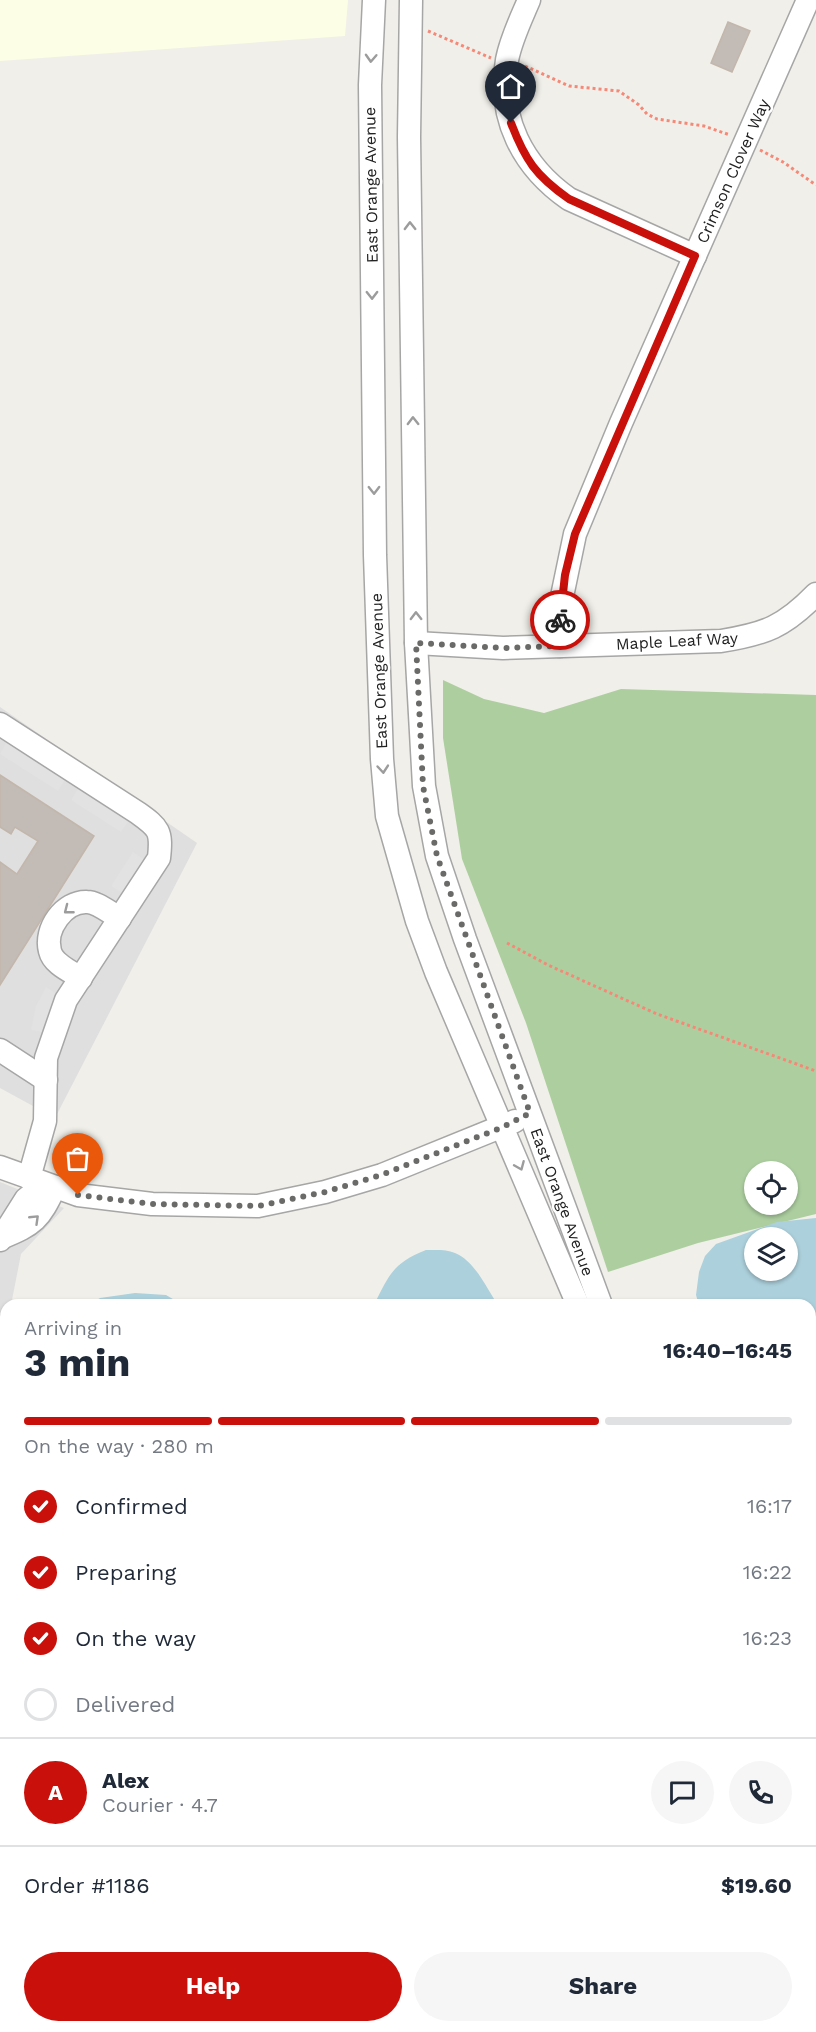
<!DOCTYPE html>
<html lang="en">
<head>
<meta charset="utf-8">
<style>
	:root { --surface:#fff; --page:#f6f6f7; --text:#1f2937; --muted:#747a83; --line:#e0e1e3; --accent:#ca100a }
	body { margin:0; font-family:"Work Sans",sans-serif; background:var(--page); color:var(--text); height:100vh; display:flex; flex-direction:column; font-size:22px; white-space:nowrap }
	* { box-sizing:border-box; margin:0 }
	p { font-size:20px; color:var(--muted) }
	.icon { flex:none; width:33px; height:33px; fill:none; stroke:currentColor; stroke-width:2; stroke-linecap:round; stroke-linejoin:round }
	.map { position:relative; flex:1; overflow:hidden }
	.details { position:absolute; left:0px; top:1299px; width:816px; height:734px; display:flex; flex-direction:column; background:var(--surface); border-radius:18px 18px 0 0; box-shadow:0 2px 4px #0004 }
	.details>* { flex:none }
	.fabs { position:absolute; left:744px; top:1161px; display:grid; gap:12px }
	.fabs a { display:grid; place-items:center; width:54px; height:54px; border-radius:50%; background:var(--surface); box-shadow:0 2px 4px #0004; font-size:30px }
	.pin { position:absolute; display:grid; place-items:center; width:51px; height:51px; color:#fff; margin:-62px -26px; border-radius:50% 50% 50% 0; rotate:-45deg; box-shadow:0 0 6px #0007 }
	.pin .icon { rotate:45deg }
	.courier { position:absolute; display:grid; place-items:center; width:60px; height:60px; margin:-30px; border:4px solid #ca100a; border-radius:50%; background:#fff; color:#222; box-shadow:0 2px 8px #0007 }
	.summary em { font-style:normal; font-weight:700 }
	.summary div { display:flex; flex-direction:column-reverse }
	.summary { display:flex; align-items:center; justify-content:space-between; height:102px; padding:0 24px }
	h1 { font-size:39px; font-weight:700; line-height:45px }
	.bar { display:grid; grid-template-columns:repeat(4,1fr); gap:9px 6px; align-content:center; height:72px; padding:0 24px }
	.bar i { height:8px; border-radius:4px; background:var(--line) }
	.bar .active { background:var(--accent) }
	.bar p { grid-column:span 4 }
	.line { display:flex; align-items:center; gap:15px; padding:0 24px; border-top:2px solid var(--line) }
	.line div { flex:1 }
	.round { display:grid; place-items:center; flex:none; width:63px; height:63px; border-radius:32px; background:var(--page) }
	ol { padding:0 24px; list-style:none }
	li { display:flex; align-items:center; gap:18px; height:66px }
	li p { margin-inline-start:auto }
	li .icon { padding:6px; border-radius:50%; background:var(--accent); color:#fff; stroke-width:4 }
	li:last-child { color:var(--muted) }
	li i { width:33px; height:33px; border:3px solid var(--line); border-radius:50% }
	.action { display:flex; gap:12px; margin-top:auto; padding:12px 24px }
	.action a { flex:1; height:69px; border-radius:36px; background:var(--accent); color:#fff; font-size:24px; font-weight:700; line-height:69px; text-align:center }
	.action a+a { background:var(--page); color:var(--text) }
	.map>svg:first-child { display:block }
</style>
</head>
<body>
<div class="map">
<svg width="816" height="2032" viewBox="0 0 816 2032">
	<rect width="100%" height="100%" fill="#f1efe9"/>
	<g fill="#e0dfdf">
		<polygon points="0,707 197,843 55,1118 0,1088"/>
		<polygon points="0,1182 64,1208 21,1254 11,1305 6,1305 6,1329 0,1358"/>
		<polygon points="0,1403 6,1414 6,1808 0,1813"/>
	</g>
	<polygon fill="#fdfee6" points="0,0 348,0 345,36 0,61"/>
	<path fill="#adcfa0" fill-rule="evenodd" d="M 443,680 L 484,699 L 544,713 L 621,689 L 816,695 L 816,1214 L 698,1243 L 608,1272 L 526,1023 L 462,859 L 443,738 ZM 754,1172 L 788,1172 L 788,1204 L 754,1204 Z"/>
	<g fill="#e2e2e2">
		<polygon points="12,732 71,770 58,791 0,754"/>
		<polygon points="84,779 135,811 121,832 71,800"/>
		<polygon points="133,852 154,866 132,899 111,886"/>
		<polygon points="46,987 66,1000 54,1034 31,1030 36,1006"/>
	</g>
	<g fill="#acd0dc" fill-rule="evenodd">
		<path d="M 816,1218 L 816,1482 L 810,1478 L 810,1305 L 699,1305 L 696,1295 L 699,1272 L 705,1256 L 716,1244 L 777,1222 ZM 754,1238 L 788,1238 L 788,1270 L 754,1270 Z"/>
		<path d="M 426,1250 C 436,1250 446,1249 455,1253 C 475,1261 487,1289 498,1305 L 374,1305 C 389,1275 393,1263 426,1250 Z"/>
		<polygon points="135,1293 166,1295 183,1305 89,1305 100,1298"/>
	</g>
	<g fill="#c2bbb6" stroke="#c3b7ac" stroke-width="1.5">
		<polygon points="728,22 750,31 732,72 711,63"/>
		<polygon points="0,775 94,836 0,985 0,862 17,874 38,841 15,827 11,834 0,827"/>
	</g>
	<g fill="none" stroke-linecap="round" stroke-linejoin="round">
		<g stroke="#a6a6a6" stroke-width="25">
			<g id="minor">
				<polyline points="374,0 370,85 375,555 382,759 387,816 417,921 436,972 578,1305"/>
				<polyline points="411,0 409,137 416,643 424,786 437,856 465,939 601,1305"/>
				<path d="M 529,0 C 521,19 511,39 507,60 C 497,118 523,167 569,199 L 695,256"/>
				<path d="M 416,643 L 503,648 L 721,641 C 765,634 784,627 816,594"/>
				<polyline points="560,646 560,606 575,534 621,423 808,0"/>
				<path d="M 0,724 L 138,813 C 159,828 162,831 159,858 L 66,1000 L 46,1058 L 45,1121 L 29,1178"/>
				<path d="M 81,978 C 70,971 53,964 50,951 C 44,929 64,901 87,902 C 97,902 110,913 120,918"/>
				<polyline points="0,1050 46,1080"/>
				<polyline points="0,1167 78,1195 152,1204 258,1206 325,1192 382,1175 515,1121"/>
				<path d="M 1,1238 C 35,1224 39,1220 55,1187"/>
				<polyline points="0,1240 26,1199 45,1184"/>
				<polyline points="0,1566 6,1607"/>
				<polyline points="0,1734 6,1728"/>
				<polyline points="355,2026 355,2032"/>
				<polyline points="600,2026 600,2032"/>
				<polyline points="805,2026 805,2032"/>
				<polyline points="762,2032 762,2026"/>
			</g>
		</g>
		<g stroke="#986c08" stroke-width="31">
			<g id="major">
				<polyline points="810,1960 816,1960"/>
				<polyline points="0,1966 6,1966"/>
				<polyline points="810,2012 816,2012"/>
				<polyline points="0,2015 6,2015"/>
				<polyline points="702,2026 712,2032"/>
			</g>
		</g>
		<g stroke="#f48978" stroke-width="3" stroke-dasharray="3 3" stroke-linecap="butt">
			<polyline points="428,31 491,58"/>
			<polyline points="525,66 569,86 619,91 639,105 647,114 657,119 704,126 730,135"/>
			<polyline points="760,150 783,162 816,185"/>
			<polyline points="507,943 548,965 657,1014 816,1071"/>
			<polyline points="810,1931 816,1931"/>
			<polyline points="0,1935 6,1934"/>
		</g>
		<use href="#minor" stroke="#fff" stroke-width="22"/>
		<use href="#major" stroke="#f8d8a8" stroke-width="28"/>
	</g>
	<defs><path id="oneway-chevron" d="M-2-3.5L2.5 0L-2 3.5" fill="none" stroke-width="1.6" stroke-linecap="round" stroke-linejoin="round" transform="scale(1.5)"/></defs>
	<g stroke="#9c9c9c">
		<use href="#oneway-chevron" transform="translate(371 58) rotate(93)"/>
		<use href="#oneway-chevron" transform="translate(410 226) rotate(-91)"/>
		<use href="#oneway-chevron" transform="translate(372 295) rotate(89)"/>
		<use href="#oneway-chevron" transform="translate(413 421) rotate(-91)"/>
		<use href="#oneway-chevron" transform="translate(374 490) rotate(89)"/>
		<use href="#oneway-chevron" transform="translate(416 616) rotate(-91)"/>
		<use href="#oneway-chevron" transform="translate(383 769) rotate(85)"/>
		<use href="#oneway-chevron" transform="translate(68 910) rotate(142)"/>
		<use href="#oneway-chevron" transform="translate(520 1166) rotate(67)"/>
		<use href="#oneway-chevron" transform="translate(35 1219) rotate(-44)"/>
	</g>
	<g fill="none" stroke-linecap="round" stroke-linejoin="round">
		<polyline stroke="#6a6a68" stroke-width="6" stroke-dasharray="0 10.8" points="78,1195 152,1204 258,1206 325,1192 381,1175 503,1127 530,1113 437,856 423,786 416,643 503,648 560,646 560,620"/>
		<path stroke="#ca100a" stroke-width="8" d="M 511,123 C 525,160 536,176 569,199 L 695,256 L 575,534 L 565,575 L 560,620"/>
	</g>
	<g text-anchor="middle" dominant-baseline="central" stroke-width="5" stroke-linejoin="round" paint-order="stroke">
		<g font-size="16" fill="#222" stroke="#fff">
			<text transform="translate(733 171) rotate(-66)">Crimson Clover Way</text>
			<text transform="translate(371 185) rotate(-91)">East Orange Avenue</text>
			<text transform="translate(677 641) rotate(-3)">Maple Leaf Way</text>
			<text transform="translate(379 671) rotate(-92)">East Orange Avenue</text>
			<text transform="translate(562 1202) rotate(70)">East Orange Avenue</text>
		</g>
	</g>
</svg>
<div class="fabs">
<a><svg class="icon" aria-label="locate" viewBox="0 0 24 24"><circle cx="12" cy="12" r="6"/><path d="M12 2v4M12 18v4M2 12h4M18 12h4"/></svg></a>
<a><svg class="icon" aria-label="layers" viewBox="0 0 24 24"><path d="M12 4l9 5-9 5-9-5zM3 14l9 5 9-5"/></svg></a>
</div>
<div class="pin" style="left:78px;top:1195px;background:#ea580c"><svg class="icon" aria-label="bag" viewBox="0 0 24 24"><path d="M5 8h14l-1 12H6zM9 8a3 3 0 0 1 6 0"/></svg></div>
<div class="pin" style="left:511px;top:123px;background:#1f2937"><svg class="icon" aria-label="home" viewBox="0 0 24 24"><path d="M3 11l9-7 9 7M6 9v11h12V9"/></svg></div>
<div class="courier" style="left:560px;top:620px"><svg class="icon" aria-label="bike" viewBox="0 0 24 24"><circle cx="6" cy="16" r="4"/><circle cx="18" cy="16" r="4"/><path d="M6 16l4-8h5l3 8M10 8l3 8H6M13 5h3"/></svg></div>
<section class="details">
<div class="summary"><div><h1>3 min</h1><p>Arriving in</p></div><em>16:40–16:45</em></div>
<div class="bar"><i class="active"></i><i class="active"></i><i class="active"></i><i></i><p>On the way · 280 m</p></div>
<ol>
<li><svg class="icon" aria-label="check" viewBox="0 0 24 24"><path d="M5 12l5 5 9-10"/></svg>Confirmed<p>16:17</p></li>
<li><svg class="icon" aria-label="check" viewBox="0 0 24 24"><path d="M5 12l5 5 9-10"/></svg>Preparing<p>16:22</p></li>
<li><svg class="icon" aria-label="check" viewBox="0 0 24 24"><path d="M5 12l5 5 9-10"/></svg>On the way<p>16:23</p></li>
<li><i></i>Delivered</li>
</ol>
<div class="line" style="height:108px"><b class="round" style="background:var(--accent);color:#fff">A</b><div><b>Alex</b><p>Courier · 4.7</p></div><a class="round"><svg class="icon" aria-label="chat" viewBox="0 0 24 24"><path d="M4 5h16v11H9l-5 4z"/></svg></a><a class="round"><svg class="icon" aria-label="phone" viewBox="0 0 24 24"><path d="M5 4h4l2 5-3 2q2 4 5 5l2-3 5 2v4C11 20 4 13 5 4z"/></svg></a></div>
<div class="line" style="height:78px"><div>Order #1186</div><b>$19.60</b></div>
<div class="action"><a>Help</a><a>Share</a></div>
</section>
</div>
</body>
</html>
